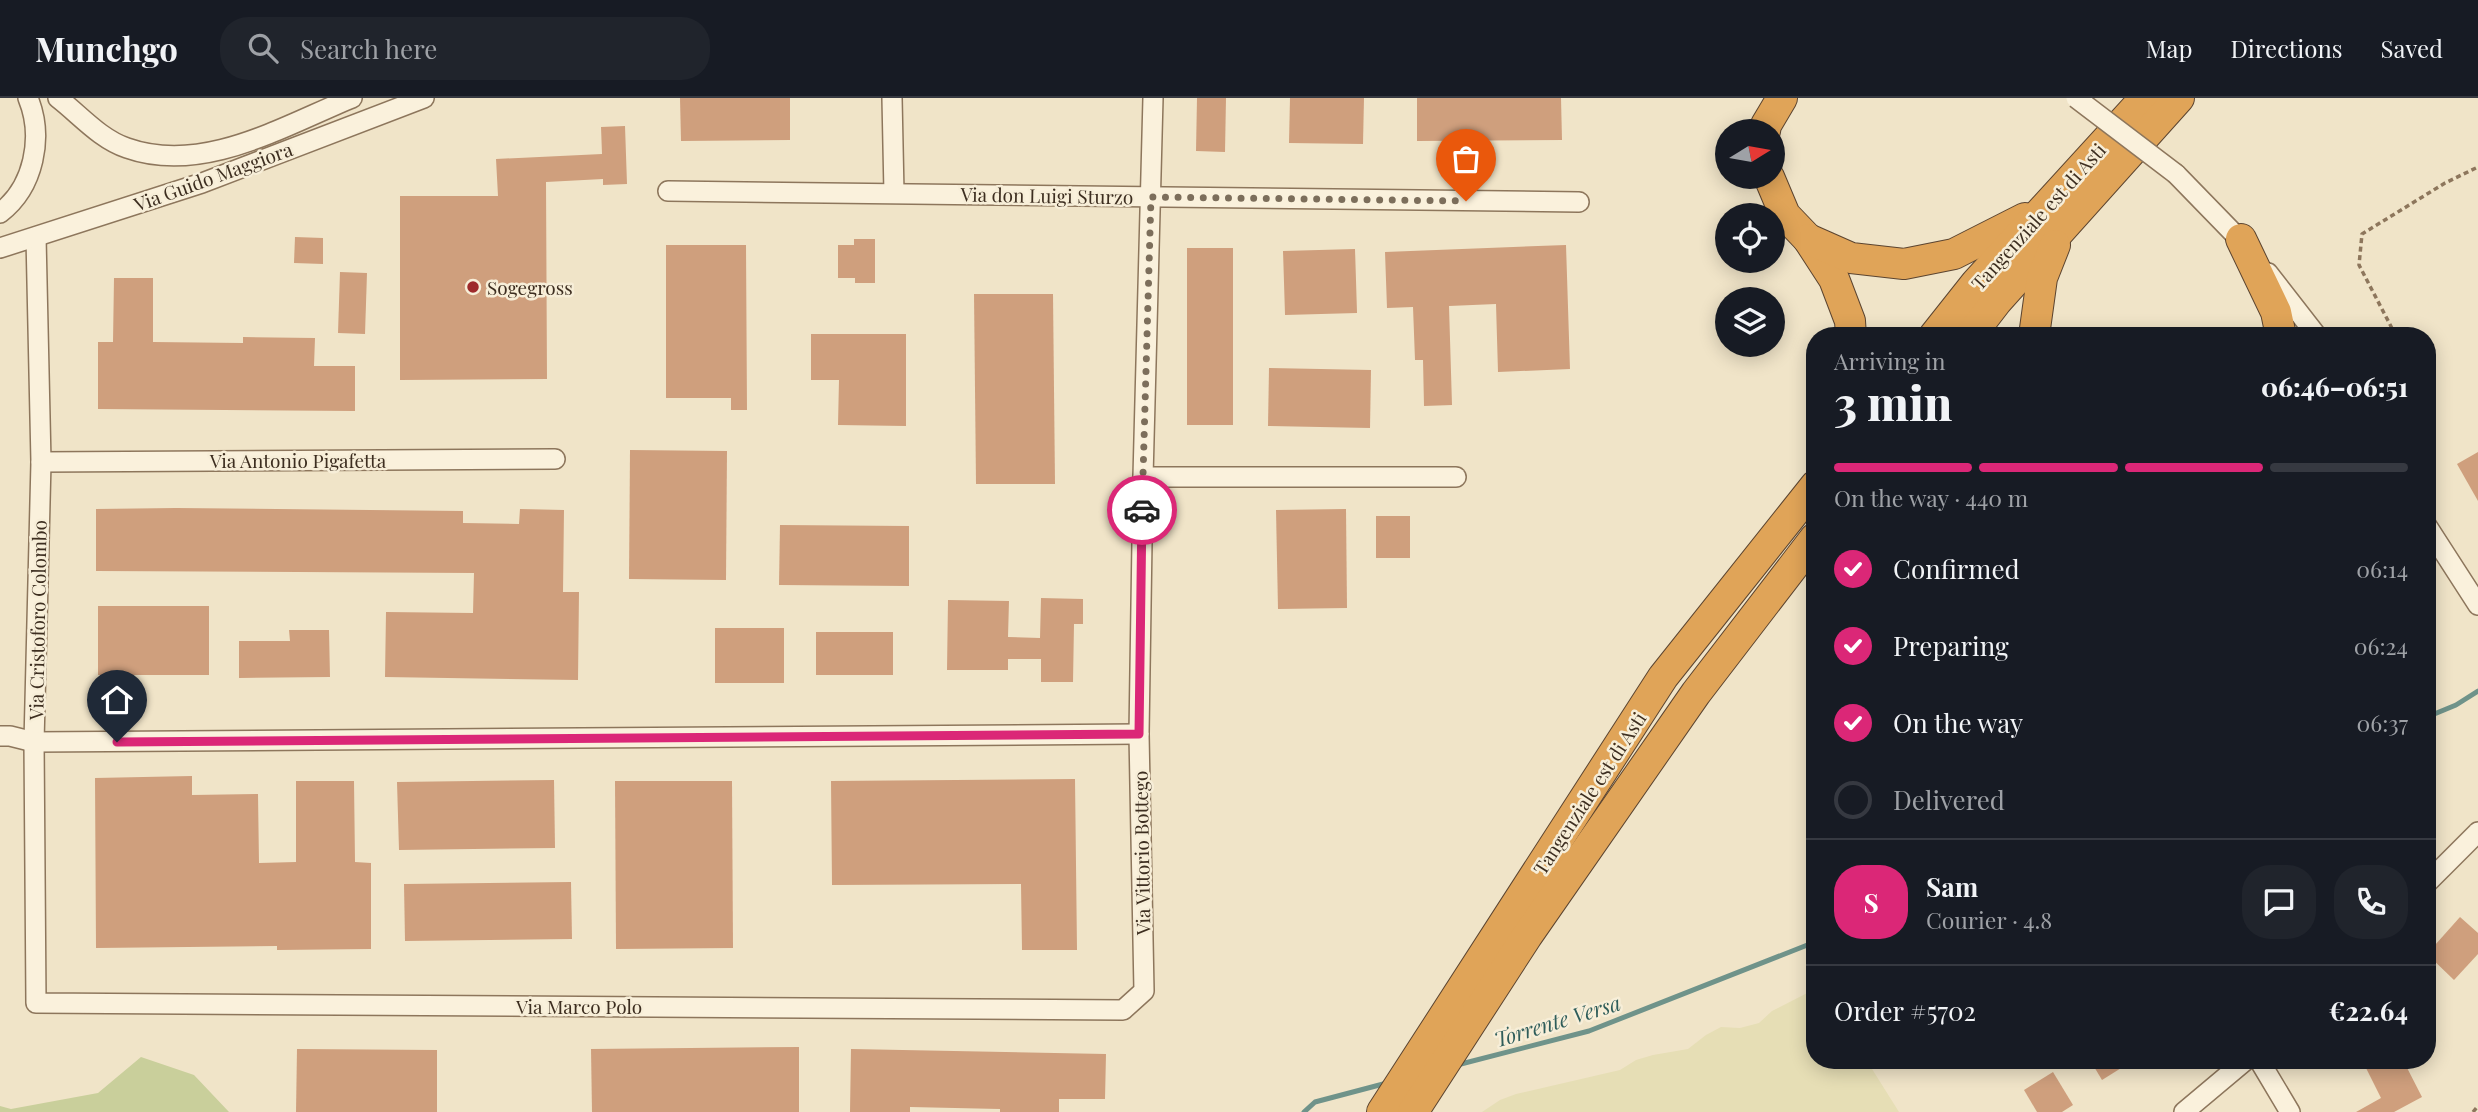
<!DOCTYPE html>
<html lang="en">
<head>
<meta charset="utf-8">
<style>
	:root { --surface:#171b24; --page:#20242c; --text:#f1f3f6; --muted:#9ea1a6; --line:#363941; --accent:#db2777 }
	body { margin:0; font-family:"Playfair Display",serif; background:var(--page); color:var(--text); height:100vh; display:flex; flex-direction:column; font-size:26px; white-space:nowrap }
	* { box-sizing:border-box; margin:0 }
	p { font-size:23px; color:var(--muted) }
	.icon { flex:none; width:38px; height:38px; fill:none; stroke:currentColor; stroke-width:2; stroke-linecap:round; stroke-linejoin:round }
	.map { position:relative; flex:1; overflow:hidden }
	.details { position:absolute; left:1806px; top:229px; width:630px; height:742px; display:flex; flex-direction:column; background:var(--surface); border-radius:28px; box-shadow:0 4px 18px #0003 }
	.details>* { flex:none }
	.needle { width:46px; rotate:79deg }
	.tools { position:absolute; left:1715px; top:21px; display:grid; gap:14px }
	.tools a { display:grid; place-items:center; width:70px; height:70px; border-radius:50%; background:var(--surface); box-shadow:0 4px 18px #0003; font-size:35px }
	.pin { position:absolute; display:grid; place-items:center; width:60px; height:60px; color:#fff; margin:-72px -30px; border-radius:50% 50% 50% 0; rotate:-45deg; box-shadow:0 0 7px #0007 }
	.pin .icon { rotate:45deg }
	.courier { position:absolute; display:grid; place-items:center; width:70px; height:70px; margin:-35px; border:5px solid #db2777; border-radius:50%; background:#fff; color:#222; box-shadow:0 2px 9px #0007 }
	.head em { font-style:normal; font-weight:800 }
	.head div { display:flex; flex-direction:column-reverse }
	.head { display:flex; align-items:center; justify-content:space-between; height:119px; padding:0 28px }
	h1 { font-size:46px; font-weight:800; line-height:52px }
	.bar { display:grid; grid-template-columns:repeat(4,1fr); gap:10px 7px; align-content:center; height:84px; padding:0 28px }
	.bar i { height:9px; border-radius:5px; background:var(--line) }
	.bar .current { background:var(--accent) }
	.bar p { grid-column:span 4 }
	.line { display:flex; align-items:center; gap:18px; padding:0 28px; border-top:2px solid var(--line) }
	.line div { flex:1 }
	.round { display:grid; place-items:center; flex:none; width:74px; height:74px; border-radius:28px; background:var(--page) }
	ol { padding:0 28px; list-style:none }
	li { display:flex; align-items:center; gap:21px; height:77px }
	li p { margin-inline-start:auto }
	li .icon { padding:7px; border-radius:50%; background:var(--accent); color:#fff; stroke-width:4 }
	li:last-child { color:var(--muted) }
	li i { width:38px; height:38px; border:4px solid var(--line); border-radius:50% }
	header { display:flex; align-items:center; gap:42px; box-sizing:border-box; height:98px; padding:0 35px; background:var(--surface); border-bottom:2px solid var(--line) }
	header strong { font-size:33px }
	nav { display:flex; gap:38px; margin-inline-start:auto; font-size:24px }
	.search { width:490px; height:63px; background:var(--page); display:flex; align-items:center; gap:18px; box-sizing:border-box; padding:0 24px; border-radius:28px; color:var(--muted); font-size:26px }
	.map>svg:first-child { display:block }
</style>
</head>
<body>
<header>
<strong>Munchgo</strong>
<div class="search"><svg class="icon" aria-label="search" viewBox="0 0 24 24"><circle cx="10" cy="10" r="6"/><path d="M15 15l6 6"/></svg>Search here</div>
<nav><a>Map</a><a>Directions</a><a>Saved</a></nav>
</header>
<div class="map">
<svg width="2478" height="1014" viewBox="0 0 2478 1014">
	<rect width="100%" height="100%" fill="#f0e4c8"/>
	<polygon fill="#e6deb5" points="1815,891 1815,962 1867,963 1899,1014 1482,1014 1500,1002 1516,996 1620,972 1636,962 1653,957 1688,951 1706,937 1721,929 1740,930 1759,925 1772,913"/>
	<polygon fill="#c9cf9b" points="141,959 194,977 229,1014 0,1014 0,1008 11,1011 98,995"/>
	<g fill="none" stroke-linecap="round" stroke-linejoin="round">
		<g stroke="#6f938a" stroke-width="5">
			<polyline points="2427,619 2456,607 2478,593"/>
			<polyline points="1457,967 1589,933 1815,844"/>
			<polyline points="1304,1014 1315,1004 1387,985"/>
		</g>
	</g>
	<g fill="#cf9f7d">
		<polygon points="680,0 790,0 790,42 681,43"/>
		<polygon points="1197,0 1226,0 1225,54 1196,53"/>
		<polygon points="1290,0 1364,0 1363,46 1289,45"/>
		<polygon points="1417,0 1561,0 1562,42 1417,43"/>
		<polygon points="625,28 627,86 603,87 603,81 546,84 547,281 400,282 400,98 498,98 496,61 602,56 601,29"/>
		<polygon points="295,139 323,140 323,166 294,165"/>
		<polygon points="854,141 875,141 875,185 855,185 855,180 838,180 838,147 854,147"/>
		<polygon points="666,147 746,147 747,312 731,312 731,300 666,300"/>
		<polygon points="1566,147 1570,271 1498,274 1496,206 1449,208 1452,307 1424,308 1423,262 1415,262 1413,209 1387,210 1385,154"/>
		<rect x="1187" y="150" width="46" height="177"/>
		<polygon points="1355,151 1357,215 1285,217 1283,153"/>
		<polygon points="340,174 367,175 365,236 338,235"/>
		<polygon points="114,180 153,180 153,244 243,245 243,239 315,240 314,268 355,268 355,313 98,311 98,244 113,244"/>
		<polygon points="974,196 1053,196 1055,386 976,386"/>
		<polygon points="811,236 906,236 906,328 838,327 839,282 811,282"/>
		<polygon points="1269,270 1371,272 1370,330 1268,328"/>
		<polygon points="630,352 727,353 726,482 629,481"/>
		<polygon points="2478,354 2478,403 2457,366"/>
		<polygon points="176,410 463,413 463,425 519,426 520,411 564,412 563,494 579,494 578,582 385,579 386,514 473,515 474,475 96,473 96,411"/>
		<polygon points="1346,411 1347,510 1278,511 1276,412"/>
		<rect x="1376" y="418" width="34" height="42"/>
		<polygon points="780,427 909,428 909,488 779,487"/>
		<polygon points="1041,500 1083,501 1083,526 1074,526 1073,584 1041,584 1041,561 1008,561 1008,572 947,572 948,502 1009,503 1008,539 1040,540"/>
		<rect x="98" y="508" width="111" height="69"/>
		<rect x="715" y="530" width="69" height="55"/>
		<polygon points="289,532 329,532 330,579 239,580 239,543 290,543"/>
		<rect x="816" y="534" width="77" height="43"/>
		<polygon points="192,678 192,697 258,696 259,765 296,764 296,683 354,683 355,764 371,765 371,851 277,852 277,848 96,850 95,680"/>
		<polygon points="1075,681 1077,852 1022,852 1021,786 832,787 831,683"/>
		<polygon points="554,682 555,750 399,752 397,684"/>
		<polygon points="615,683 732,683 733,850 616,851"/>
		<polygon points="571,784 572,841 405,843 404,786"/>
		<polygon points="2460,819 2478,835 2478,856 2454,882 2427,856"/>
		<polygon points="799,949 799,1014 592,1014 591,951"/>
		<polygon points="297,951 437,952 437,1014 296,1014"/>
		<polygon points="851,951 1106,956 1105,1001 1059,1001 1059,1014 1000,1014 1000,1011 910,1009 910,1014 850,1014"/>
		<polygon points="2090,962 2134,962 2102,982"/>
		<polygon points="2362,962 2403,962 2422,999 2394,1014 2356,1014 2381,1000"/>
		<polygon points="2053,974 2073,1007 2062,1014 2037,1014 2024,992"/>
	</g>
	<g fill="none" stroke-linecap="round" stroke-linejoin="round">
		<g stroke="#8d765c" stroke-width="22">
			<g id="minor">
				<path d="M 58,0 C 80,17 100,41 127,50 C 203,77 283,28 352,0"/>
				<polyline points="892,0 894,95"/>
				<polyline points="2176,76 2247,149"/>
				<polyline points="668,93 1579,104"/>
				<path d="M 0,115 C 34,89 44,39 28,0"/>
				<polyline points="36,139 41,364 34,644 36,905 1123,912 1144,893 1139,636 1143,379 1153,0"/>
				<polyline points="0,150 202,85 424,0"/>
				<polyline points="2268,175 2317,238"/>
				<polyline points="41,364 555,361"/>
				<polyline points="1143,379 1456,379"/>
				<polyline points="2427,428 2478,507"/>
				<polyline points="0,638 10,638 34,644 1139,636"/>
				<polyline points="2427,785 2478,734"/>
				<polyline points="2259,962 2290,1014"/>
				<polyline points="2184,1014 2246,962"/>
			</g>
		</g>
		<g stroke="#5b4430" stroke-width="32">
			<g id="highway">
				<polyline points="1765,33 1766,27 1782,0"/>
				<polyline points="1769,79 1785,117 1808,141 1834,181 1850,223 1851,238"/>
				<polyline points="1808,141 1851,160 1904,166 1954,156 2025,120"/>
				<polyline points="2241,141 2276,214 2281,238"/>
				<polyline points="1934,238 1976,185 2145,0"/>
				<polyline points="1970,238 1997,203 2179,0"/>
				<polyline points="2034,238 2042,180 2055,147"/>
				<polyline points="1382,1014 1663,579 1815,388"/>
				<polyline points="1413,1014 1527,838 1696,595 1815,440"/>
			</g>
		</g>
		<g stroke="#8d765c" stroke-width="3.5" stroke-dasharray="5 3.5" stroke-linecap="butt">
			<polyline points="2396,238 2359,167 2362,136 2445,85 2478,69"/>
			<polyline points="2473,1014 2478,1008"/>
		</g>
		<use href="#minor" stroke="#faf1dc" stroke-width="19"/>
		<use href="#highway" stroke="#e0a458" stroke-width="30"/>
		<g stroke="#8d765c" stroke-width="22" stroke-linecap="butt">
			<polyline id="minor-bridge" points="2076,0 2176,76"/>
		</g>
		<use href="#minor-bridge" stroke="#faf1dc" stroke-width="19"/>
	</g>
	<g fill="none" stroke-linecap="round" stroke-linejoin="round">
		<polyline stroke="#7c6e5b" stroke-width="7" stroke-dasharray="0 12.6" points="1142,412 1151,99 1466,103"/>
		<polyline stroke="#db2777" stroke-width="9" points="117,644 1139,636 1142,412"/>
	</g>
	<circle fill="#9e2a2b" stroke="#f7eed8" stroke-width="2.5" cx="473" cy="189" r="7"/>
	<g text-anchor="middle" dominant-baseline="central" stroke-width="5" stroke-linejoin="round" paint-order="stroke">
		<g font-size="19" fill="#3d2e20" stroke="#f7eed8">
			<text transform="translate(213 78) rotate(-20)">Via Guido Maggiora</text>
			<text transform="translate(1047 97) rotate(1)">Via don Luigi Sturzo</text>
			<text transform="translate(2038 118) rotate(-48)">Tangenziale est di Asti</text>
			<text x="298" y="362">Via Antonio Pigafetta</text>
			<text transform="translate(37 522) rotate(-89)">Via Cristoforo Colombo</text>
			<text transform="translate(1589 695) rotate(-57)">Tangenziale est di Asti</text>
			<text transform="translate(1141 755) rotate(-91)">Via Vittorio Bottego</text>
			<text x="579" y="908">Via Marco Polo</text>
		</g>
		<g font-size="19" fill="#3d2e20" stroke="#f7eed8" text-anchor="start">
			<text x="487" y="189">Sogegross</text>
		</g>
		<g font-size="21" font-style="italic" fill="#2f5d5a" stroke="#f7eed8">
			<text transform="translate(1557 922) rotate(-17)">Torrente Versa</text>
		</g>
	</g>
</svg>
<div class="tools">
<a><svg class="needle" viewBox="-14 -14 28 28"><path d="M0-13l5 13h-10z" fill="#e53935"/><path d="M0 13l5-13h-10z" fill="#9ea1a6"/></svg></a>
<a><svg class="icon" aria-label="locate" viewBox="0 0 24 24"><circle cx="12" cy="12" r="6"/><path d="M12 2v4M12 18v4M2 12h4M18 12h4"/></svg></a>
<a><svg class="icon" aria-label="layers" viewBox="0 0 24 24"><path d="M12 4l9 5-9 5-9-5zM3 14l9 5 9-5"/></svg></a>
</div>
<div class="pin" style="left:1466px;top:103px;background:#ea580c"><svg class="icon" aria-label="bag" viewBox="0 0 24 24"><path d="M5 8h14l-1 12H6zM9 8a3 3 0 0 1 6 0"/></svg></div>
<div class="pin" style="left:117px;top:644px;background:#1f2937"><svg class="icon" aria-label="home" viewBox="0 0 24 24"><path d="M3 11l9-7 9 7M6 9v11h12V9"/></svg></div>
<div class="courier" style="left:1142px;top:412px"><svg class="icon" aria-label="car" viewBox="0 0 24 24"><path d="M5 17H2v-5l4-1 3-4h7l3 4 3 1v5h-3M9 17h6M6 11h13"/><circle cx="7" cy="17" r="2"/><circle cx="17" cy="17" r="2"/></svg></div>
<section class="details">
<div class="head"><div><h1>3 min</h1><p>Arriving in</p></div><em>06:46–06:51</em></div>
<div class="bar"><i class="current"></i><i class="current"></i><i class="current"></i><i></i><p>On the way · 440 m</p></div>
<ol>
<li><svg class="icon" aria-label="check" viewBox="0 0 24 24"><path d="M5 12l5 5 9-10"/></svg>Confirmed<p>06:14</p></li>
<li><svg class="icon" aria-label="check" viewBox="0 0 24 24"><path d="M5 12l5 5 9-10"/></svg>Preparing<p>06:24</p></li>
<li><svg class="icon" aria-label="check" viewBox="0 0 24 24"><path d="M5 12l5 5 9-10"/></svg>On the way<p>06:37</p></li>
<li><i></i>Delivered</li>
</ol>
<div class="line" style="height:126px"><b class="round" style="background:var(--accent);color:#fff">S</b><div><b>Sam</b><p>Courier · 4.8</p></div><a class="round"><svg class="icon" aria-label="chat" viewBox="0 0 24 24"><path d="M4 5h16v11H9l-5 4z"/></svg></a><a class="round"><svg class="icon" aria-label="phone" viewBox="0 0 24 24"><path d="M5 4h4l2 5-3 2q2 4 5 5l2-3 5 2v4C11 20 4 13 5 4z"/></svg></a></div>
<div class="line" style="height:91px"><div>Order #5702</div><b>€22.64</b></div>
</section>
</div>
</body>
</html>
